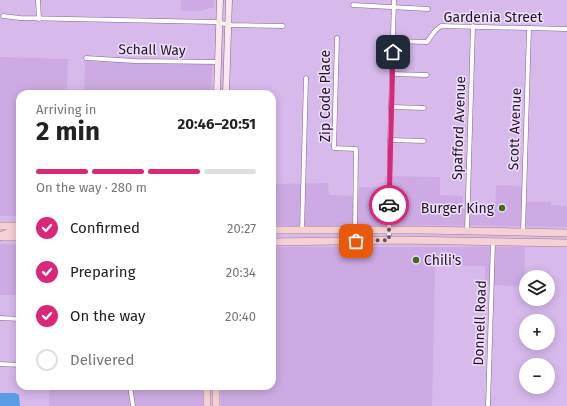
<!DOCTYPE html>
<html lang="en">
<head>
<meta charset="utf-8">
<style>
	:root { --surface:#fff; --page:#f2f2f2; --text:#222; --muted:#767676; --line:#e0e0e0; --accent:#db2777 }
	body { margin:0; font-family:"Fira Sans",sans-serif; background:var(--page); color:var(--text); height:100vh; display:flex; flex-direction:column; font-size:15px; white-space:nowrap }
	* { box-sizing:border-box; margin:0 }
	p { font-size:13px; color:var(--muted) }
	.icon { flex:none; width:22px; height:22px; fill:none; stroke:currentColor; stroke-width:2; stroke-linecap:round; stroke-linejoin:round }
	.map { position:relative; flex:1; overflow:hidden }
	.details { position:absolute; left:16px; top:90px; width:260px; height:300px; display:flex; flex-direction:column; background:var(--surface); border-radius:12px; box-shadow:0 2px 10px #0003 }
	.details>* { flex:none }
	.fabs { position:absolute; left:519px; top:270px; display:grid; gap:8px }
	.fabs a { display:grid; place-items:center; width:36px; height:36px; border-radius:50%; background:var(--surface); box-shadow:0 2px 10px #0003; font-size:20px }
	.pin { position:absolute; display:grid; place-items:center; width:34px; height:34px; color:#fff; margin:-17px; border-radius:8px; box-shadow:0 2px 6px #0006 }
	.courier { position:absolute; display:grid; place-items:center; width:40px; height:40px; margin:-20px; border:3px solid #db2777; border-radius:50%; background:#fff; color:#222; box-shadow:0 1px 5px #0007 }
	.summary em { font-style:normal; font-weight:700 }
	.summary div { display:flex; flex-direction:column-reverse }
	.summary { display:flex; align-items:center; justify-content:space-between; height:68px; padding:0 20px }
	h1 { font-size:26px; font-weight:700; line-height:30px }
	.bar { display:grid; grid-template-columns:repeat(4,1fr); gap:6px 4px; align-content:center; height:48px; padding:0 20px }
	.bar i { height:5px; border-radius:3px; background:var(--line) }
	.bar .on { background:var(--accent) }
	.bar p { grid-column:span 4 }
	ol { padding:0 20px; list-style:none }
	li { display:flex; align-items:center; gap:12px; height:44px }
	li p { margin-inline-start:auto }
	li .icon { padding:4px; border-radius:50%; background:var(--accent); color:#fff; stroke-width:4 }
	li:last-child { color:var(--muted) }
	li i { width:22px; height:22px; border:2px solid var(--line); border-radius:50% }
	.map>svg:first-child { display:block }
</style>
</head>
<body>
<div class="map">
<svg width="567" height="406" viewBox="0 0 567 406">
	<rect width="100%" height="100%" fill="#d7b9ec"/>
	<g fill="#cdaae4">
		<polygon points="181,0 214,0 214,8 210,8 200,11 181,11"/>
		<polygon points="0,57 68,59 67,94 20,94 20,216 0,216"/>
		<polygon points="85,61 212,64 211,94 84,94"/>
		<polygon points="272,174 275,174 274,184 328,183 329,195 358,196 359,187 383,188 385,176 440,177 440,195 463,196 462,209 495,209 496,185 526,186 525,202 551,202 551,205 567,206 567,227 440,225 307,227 272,225"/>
		<polygon points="0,244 20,245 20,295 0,295"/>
		<polygon points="272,247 525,247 524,286 485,285 485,266 435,266 432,406 221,406 221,386 272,386"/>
		<rect x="49" y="386" width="154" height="20"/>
	</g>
	<polygon fill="#5a9de4" points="0,393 15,393 19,395 20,406 0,406"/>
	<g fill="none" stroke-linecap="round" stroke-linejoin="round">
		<g stroke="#806392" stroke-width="5">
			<g id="minor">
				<polyline points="38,0 39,19"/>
				<polyline points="353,5 428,9"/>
				<polyline points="3,16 20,18 214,22 232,25 283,26"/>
				<polyline points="337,38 334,148 356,149 355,231"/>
				<polyline points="393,41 427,42 435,31 441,26 567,29"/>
				<polyline points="86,58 135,61 218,62"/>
				<polyline points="392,74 427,75"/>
				<polyline points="391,107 424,108"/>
				<polyline points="390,140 424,141"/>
				<polyline points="302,231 306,78"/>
				<polyline points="467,231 473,26"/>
				<polyline points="523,232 529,28"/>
				<polyline points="389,240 390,140 394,0"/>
				<polyline points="0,318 20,319"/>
				<polyline points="0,364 20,365"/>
				<polyline points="130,386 133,406"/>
				<polyline points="488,406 493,241"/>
			</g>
		</g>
		<g stroke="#806392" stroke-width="7">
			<g id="secondary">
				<polyline points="217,94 220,0"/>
				<polyline points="226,94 229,0"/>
			</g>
		</g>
		<g stroke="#a57a85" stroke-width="8">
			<g id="primary">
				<polyline points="0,226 20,226"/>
				<polyline points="272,230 423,230 567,233"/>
				<polyline points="0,236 10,232 20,232"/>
				<polyline points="2,237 20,237"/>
				<polyline points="272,242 401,240 567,243"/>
				<polyline points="207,406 207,386"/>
				<polyline points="216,406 216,386"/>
			</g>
		</g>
		<use href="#minor" stroke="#fff" stroke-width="4"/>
		<use href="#secondary" stroke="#fae8ea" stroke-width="6"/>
		<use href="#primary" stroke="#f5d1d5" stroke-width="7"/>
	</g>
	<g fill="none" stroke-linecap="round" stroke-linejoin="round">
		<polyline stroke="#5f4d6b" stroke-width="4" stroke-dasharray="0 7.2" points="356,241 389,240 389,205"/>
		<polyline stroke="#db2777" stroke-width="5" points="389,205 393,52"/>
	</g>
	<g fill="#456820" stroke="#f0e0fb" stroke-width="1.5">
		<circle cx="502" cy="208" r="4"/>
		<circle cx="416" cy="260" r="4"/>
	</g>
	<g text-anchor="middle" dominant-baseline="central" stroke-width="3" stroke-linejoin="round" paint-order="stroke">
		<g font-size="14" fill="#1e1325" stroke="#f0e0fb">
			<text x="493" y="17">Gardenia Street</text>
			<text transform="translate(152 50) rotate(1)">Schall Way</text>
			<text transform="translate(325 96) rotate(-90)">Zip Code Place</text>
			<text transform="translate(459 128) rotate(-88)">Spafford Avenue</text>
			<text transform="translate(515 129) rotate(-88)">Scott Avenue</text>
			<text transform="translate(480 323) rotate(-88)">Donnell Road</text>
		</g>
		<g font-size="14" fill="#1e1325" stroke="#f0e0fb" text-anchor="end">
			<text x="494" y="208">Burger King</text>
			<text x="424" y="260" text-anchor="start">Chili's</text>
		</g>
	</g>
</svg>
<div class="fabs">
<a><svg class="icon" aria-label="layers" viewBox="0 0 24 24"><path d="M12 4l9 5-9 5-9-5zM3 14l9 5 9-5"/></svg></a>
<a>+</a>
<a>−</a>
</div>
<div class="pin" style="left:356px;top:241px;background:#ea580c"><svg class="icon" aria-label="bag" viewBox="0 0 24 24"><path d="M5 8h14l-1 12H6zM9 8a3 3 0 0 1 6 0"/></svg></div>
<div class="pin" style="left:393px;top:52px;background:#1f2937"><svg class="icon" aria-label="home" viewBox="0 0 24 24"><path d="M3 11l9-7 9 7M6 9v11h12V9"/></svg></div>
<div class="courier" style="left:389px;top:205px"><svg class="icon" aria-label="car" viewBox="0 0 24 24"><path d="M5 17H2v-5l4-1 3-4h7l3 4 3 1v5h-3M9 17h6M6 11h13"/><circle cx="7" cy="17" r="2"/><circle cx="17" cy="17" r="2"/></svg></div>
<section class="details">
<div class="summary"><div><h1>2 min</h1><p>Arriving in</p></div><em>20:46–20:51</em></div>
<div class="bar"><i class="on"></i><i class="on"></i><i class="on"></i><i></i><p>On the way · 280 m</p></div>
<ol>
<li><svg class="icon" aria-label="check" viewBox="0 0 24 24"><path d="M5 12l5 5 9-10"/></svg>Confirmed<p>20:27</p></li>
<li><svg class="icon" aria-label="check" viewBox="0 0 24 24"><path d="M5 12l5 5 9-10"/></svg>Preparing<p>20:34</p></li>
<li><svg class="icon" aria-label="check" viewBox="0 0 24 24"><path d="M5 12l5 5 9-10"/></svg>On the way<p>20:40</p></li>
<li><i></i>Delivered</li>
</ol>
</section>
</div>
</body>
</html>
